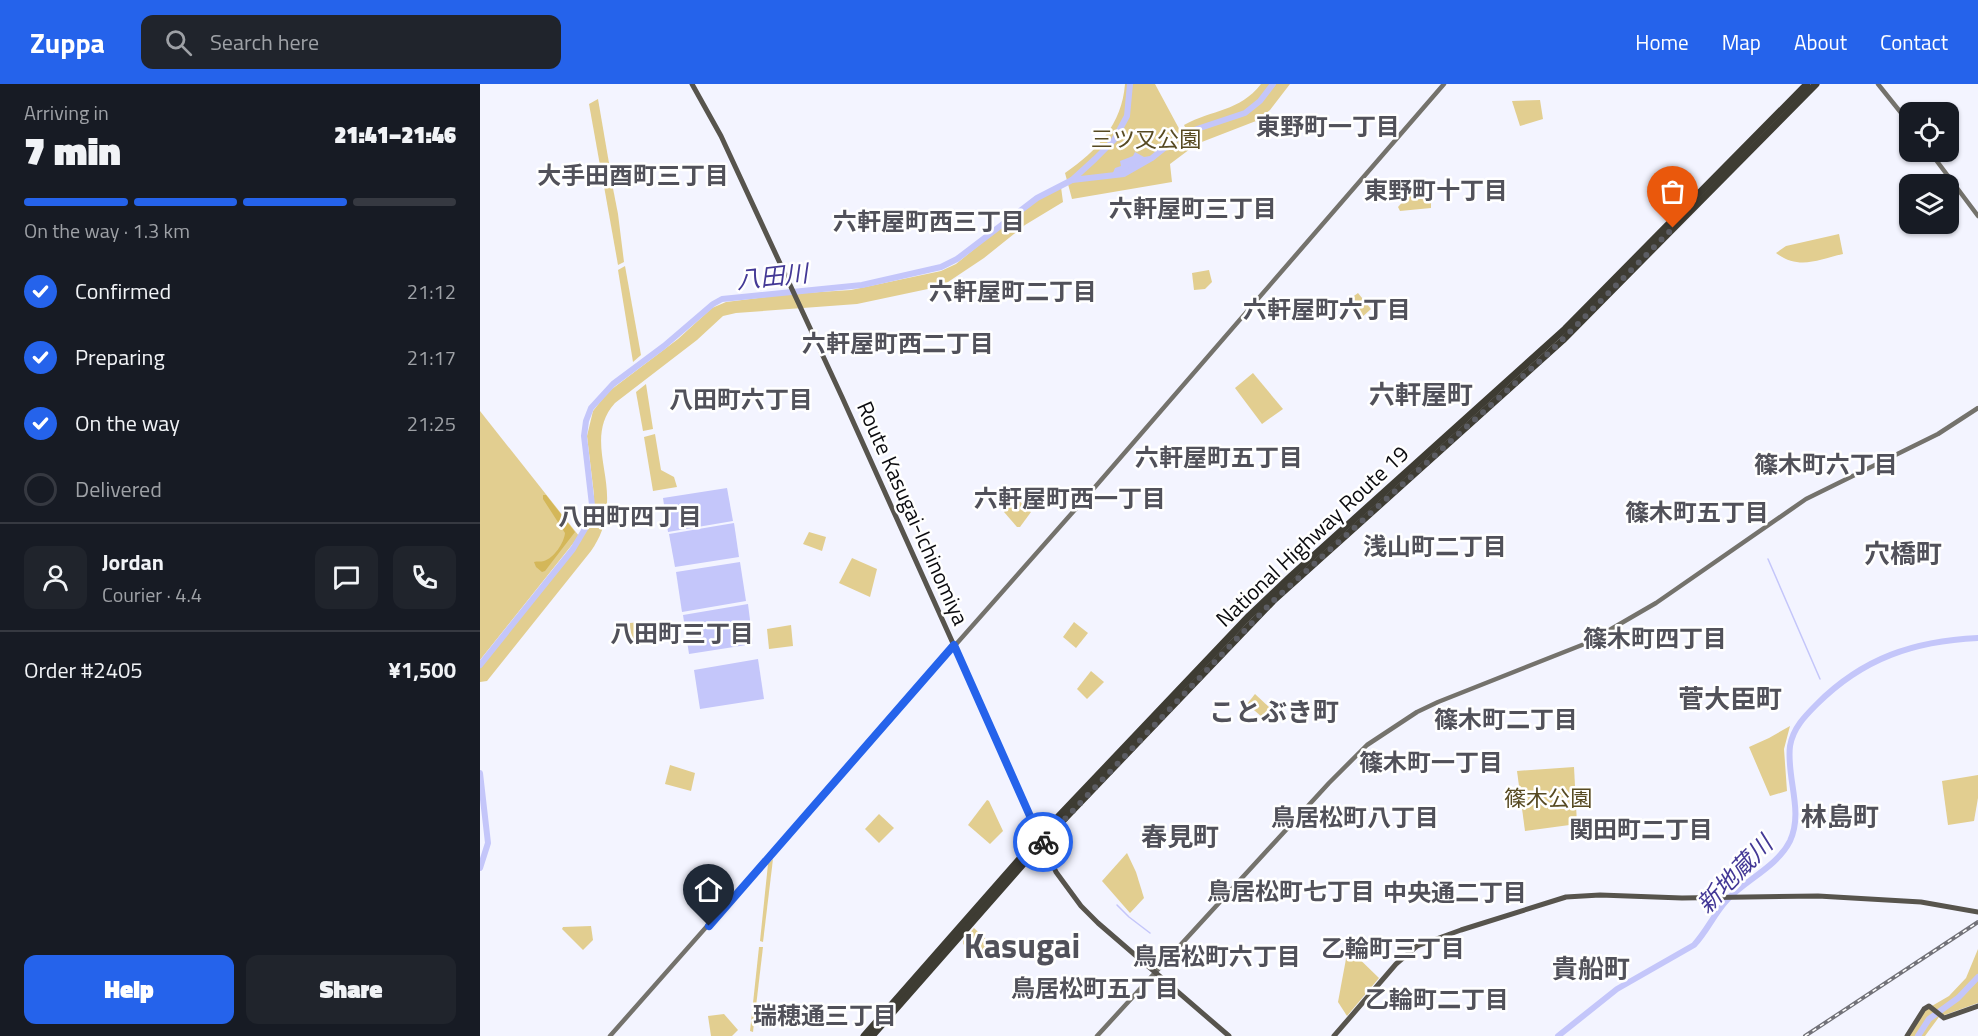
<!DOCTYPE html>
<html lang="en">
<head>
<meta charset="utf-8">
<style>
	:root { --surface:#171b24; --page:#20242c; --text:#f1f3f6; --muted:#9ea1a6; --line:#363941; --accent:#2563eb }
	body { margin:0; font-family:"Titillium Web","Noto Sans JP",sans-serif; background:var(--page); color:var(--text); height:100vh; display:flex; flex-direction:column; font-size:22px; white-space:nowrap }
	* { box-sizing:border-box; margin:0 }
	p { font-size:20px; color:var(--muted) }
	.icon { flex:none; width:33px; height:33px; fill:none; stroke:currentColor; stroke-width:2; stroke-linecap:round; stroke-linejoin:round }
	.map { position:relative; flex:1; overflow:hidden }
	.drawer { display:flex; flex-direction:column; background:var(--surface); width:480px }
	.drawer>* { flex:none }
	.fabs { position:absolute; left:1419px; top:18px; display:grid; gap:12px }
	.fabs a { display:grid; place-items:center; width:60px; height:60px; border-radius:12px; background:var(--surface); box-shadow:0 2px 4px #0004; font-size:30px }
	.pin { position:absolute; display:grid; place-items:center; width:51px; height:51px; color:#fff; margin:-62px -26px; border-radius:50% 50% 50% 0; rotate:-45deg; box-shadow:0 0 6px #0007 }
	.pin .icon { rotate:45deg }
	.courier { position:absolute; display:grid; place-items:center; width:60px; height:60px; margin:-30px; border:4px solid #2563eb; border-radius:50%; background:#fff; color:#222; box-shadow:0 2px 8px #0007 }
	.summary em { font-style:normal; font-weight:800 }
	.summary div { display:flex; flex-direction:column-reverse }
	.summary { display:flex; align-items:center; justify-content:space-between; height:102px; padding:0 24px }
	h1 { font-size:39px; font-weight:800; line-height:45px }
	.bar { display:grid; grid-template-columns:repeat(4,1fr); gap:9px 6px; align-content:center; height:72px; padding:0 24px }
	.bar i { height:8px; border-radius:4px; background:var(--line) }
	.bar .active { background:var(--accent) }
	.bar p { grid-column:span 4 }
	.line { display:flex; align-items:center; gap:15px; padding:0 24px; border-top:2px solid var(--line) }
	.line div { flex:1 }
	.round { display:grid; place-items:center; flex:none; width:63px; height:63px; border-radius:12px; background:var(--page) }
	ol { padding:0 24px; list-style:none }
	li { display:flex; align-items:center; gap:18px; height:66px }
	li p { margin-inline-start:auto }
	li .icon { padding:6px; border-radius:50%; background:var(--accent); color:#fff; stroke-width:4 }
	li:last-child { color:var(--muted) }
	li i { width:33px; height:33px; border:3px solid var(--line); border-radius:50% }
	.action { display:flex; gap:12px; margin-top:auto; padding:12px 24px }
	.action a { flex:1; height:69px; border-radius:12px; background:var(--accent); color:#fff; font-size:24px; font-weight:800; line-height:69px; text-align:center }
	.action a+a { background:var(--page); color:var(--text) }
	header { display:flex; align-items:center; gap:36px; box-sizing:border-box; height:84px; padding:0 30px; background:var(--accent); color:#fff }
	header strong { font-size:28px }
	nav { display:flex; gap:33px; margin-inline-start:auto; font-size:21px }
	.search { width:420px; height:54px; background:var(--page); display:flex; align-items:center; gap:15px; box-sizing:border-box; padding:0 21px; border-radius:12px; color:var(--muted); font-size:22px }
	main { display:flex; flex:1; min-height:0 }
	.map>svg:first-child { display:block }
</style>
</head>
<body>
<header>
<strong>Zuppa</strong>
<div class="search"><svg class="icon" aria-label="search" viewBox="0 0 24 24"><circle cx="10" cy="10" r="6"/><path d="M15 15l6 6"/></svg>Search here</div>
<nav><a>Home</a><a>Map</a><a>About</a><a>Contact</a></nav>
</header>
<main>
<section class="drawer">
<div class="summary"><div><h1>7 min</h1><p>Arriving in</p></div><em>21:41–21:46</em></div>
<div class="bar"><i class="active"></i><i class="active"></i><i class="active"></i><i></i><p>On the way · 1.3 km</p></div>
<ol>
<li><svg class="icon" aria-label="check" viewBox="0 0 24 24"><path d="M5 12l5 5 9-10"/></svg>Confirmed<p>21:12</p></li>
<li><svg class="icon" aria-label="check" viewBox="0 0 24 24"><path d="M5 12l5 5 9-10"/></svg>Preparing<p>21:17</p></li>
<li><svg class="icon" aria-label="check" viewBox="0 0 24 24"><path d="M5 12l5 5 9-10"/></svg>On the way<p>21:25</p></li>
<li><i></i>Delivered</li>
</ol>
<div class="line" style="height:108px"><a class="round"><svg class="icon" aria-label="person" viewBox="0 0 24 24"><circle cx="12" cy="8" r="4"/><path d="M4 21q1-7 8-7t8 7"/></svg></a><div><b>Jordan</b><p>Courier · 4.4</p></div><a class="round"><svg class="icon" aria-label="chat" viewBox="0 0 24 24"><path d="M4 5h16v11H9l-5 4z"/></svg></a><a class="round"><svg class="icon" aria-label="phone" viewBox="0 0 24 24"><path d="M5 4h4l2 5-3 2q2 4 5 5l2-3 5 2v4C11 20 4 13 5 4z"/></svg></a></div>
<div class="line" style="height:78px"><div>Order #2405</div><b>¥1,500</b></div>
<div class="action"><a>Help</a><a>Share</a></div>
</section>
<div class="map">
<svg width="1498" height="952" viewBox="0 0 1498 952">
	<rect width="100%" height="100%" fill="#f3f4ff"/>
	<g fill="#e2ce90">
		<path d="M 645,0 L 675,0 L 710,65 L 690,80 L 692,98 L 592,115 L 585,89 C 617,67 642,40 645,0 Z"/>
		<path d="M 781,0 L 810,0 L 790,26 L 776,37 L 714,61 L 704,41 C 733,25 759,28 781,0 Z"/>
		<polygon points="118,15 130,85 121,87 109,20"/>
		<polygon points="1060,16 1063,35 1040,42 1032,17"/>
		<polygon points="130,89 138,130 144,178 138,181 122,91"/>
		<polygon points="942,96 951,104 951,124 920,127 918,123"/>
		<path d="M 581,103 L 583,118 L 545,141 L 504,174 L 462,202 L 377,220 L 256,229 L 243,232 L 217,256 L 135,319 C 108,349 129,384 127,419 C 127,436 121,453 111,467 L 7,597 L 0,598 L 0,584 L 4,579 L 100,458 L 113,427 L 114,411 L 107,352 L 113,327 L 128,308 L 198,255 L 232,224 L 246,218 L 309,210 L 371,206 L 461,187 L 476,180 L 537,130 L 561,113 Z"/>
		<path d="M 1359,150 L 1363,170 C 1337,176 1319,186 1296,169 L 1306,162 Z"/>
		<polygon points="145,182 161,271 153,278 138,186"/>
		<polygon points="729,186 732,198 725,205 714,206 712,189"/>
		<polygon points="878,209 891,225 880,235 867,219 867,217"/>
		<polygon points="773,289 803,325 782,340 755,304"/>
		<polygon points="166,300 173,345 163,347 156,308"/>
		<polygon points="0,327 99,452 0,576"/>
		<polygon points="175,350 181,386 194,393 197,403 173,407 164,353"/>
		<polygon points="536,414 551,428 540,443 537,443 524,428"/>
		<polygon points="329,448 346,453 342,467 323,460"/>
		<polygon points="372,474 397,485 390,513 359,499"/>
		<polygon points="171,537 172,559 151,561 150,539"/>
		<polygon points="594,538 608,549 596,564 583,553"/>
		<polygon points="311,541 313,562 289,565 287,545"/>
		<polygon points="611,587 624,598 607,615 597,605"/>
		<polygon points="775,610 790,624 782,633 767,620"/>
		<polygon points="1310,642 1304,665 1307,707 1290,712 1269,663 1289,654"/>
		<polygon points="190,681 215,689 211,707 185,700"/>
		<polygon points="1094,683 1097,740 1045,747 1037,687"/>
		<polygon points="1498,691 1498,714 1494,737 1468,741 1462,697"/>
		<polygon points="507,716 509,717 523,747 510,760 488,741"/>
		<polygon points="399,730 414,744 399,759 385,745"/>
		<polygon points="647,769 656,788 664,814 650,829 622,797"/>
		<polygon points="293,775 283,858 280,857 288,780"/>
		<polygon points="111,842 113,856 103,866 82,845 83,843"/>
		<polygon points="494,844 510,859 497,872 483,860 483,857"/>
		<polygon points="279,863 283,863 273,948 270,947"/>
		<polygon points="868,864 899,894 867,932 858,918"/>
		<polygon points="1498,865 1498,919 1459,933 1445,952 1429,952 1445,926 1469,912 1486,894"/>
		<polygon points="244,930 258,946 252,952 231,952 228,932"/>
	</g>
	<path fill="#d4b759" d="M 63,411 L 66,411 L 95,448 L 65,487 L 62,488 L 56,483 L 54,478 C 57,477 61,478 64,477 C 74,474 84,459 85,449 L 63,415 Z"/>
	<g fill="#c4c6fa">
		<polygon points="655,68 664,73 670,72 649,86 632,91 635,84 641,82 640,77 653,72"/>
		<polygon points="247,404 253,437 188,448 183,414"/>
		<polygon points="254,439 259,473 195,483 189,450"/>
		<polygon points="260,478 266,517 202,528 196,488"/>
		<polygon points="268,520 273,560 209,570 203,531"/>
		<polygon points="278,575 284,615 220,625 214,586"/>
	</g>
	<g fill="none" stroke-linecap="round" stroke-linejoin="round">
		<g stroke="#c4c6fa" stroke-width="1.5">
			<polyline points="1288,475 1340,595"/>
			<polyline points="637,821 649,833 670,849"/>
		</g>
		<g stroke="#c4c6fa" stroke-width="6">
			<polyline points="592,96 644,90 672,74 702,50 765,29 780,17 793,0"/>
			<polyline points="0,581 93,465 106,443 112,421 104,352 106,337 111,324 133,300 184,262 233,220 242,215 382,201 461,183 477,175 557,114 592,96 615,75 634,56 647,32 650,0"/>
			<polyline points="0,689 8,759 0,784"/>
			<path d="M 1078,952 L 1137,905 L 1214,861 C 1227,847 1234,830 1247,816 C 1265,796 1297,783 1310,757 C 1324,727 1306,693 1310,662 C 1313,644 1325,632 1337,620 C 1383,574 1434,557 1498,554"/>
			<polyline points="1438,952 1449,935 1478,914 1498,893"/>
		</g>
		<g stroke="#74726c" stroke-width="4.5">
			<polyline points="1398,0 1430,40"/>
			<polyline points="1450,68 1498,132"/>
			<polyline points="130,952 615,403 964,0"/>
			<polyline points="617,952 849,699 887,661 937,628 958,618 1107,559 1176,519 1326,415 1458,350 1498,324"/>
		</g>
		<g stroke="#57544d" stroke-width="5">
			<polyline points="212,0 241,52 362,313 576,788 601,822 618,839 749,952"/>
			<polyline points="854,952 916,880 937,862 981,846 1086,813 1120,811 1202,814 1338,812 1441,818 1498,828"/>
			<polyline points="1427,952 1444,925 1449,922 1464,934 1498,922"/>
		</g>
		<g stroke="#3e3c33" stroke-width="7">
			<polyline points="384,952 559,753 769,532 811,492 1085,245 1327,0"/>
			<polyline points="392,952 567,753 793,517 1083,256 1336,0"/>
		</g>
		<g stroke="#727279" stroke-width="4">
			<polyline id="rail" points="1325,952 1498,838"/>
		</g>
		<use href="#rail" stroke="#fff" stroke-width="1.5" stroke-dasharray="4.5" stroke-linecap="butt"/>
	</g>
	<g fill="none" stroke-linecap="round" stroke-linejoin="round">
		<polyline stroke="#5c5d63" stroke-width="6" stroke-dasharray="0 10.8" points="563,758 793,517 1070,268 1193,144"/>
		<polyline stroke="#2563eb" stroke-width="8" points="229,842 474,561 562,759 563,758"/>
	</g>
	<g text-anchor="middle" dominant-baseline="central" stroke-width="5" stroke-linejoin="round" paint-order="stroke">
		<g font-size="22" fill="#574a22" stroke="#fff">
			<text x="666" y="55">三ツ又公園</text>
			<text x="1068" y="714">篠木公園</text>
		</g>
		<g font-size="22" fill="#0b0b0f" stroke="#fff">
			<text transform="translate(433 429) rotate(66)">Route Kasugai-Ichinomiya</text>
			<text transform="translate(832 452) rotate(-43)">National Highway Route 19</text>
		</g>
		<g font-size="24" font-weight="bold" fill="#51515a" stroke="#fff">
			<text x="848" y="42">東野町一丁目</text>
			<text x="153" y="91">大手田酉町三丁目</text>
			<text x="956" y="106">東野町十丁目</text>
			<text x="713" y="124">六軒屋町三丁目</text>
			<text x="449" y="137">六軒屋町西三丁目</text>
			<text x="533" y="207">六軒屋町二丁目</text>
			<text x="847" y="225">六軒屋町六丁目</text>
			<text x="418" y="259">六軒屋町西二丁目</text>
			<text x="261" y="315">八田町六丁目</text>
			<text x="739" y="373">六軒屋町五丁目</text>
			<text x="1346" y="380">篠木町六丁目</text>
			<text x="590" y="414">六軒屋町西一丁目</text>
			<text x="1217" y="428">篠木町五丁目</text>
			<text x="150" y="432">八田町四丁目</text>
			<text x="955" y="462">浅山町二丁目</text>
			<text x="202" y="549">八田町三丁目</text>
			<text x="1175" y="554">篠木町四丁目</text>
			<text x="1026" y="635">篠木町二丁目</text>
			<text x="951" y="678">篠木町一丁目</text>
			<text x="875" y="733">鳥居松町八丁目</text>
			<text x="1161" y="745">関田町二丁目</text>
			<text x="811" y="807">鳥居松町七丁目</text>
			<text x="975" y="808">中央通二丁目</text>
			<text x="913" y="864">乙輪町三丁目</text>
			<text x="737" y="872">鳥居松町六丁目</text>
			<text x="615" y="904">鳥居松町五丁目</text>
			<text x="957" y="915">乙輪町二丁目</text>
			<text x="345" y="931">瑞穂通三丁目</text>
		</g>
		<g font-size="24" font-style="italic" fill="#433896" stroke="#fff">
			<text transform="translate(292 192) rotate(-6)">八田川</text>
			<text transform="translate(1254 790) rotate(-46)">新地蔵川</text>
		</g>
		<g font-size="26" font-weight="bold" fill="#51515a" stroke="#fff">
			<text x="941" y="310">六軒屋町</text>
			<text x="1423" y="469">穴橋町</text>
			<text x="1250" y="614">菅大臣町</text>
			<text x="794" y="627">ことぶき町</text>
			<text x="1360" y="732">林島町</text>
			<text x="700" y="752">春見町</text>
			<text x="1111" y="884">貴船町</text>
		</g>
		<g font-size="34" font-weight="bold" fill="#51515a" stroke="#fff">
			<text x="542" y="861">Kasugai</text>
		</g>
	</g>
</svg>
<div class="fabs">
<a><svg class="icon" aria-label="locate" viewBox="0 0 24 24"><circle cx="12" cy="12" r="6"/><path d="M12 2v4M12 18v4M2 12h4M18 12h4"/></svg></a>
<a><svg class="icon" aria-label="layers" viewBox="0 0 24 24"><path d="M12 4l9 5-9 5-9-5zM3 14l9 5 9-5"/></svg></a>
</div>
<div class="pin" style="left:1193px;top:144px;background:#ea580c"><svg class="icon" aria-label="bag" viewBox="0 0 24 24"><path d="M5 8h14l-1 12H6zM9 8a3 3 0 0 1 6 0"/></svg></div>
<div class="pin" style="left:229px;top:842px;background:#1f2937"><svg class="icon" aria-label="home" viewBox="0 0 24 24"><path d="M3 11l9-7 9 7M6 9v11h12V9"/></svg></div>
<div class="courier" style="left:563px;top:758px"><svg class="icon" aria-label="bike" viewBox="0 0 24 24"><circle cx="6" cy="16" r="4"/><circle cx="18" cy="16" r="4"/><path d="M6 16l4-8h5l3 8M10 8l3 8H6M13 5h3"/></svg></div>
</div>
</main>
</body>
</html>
